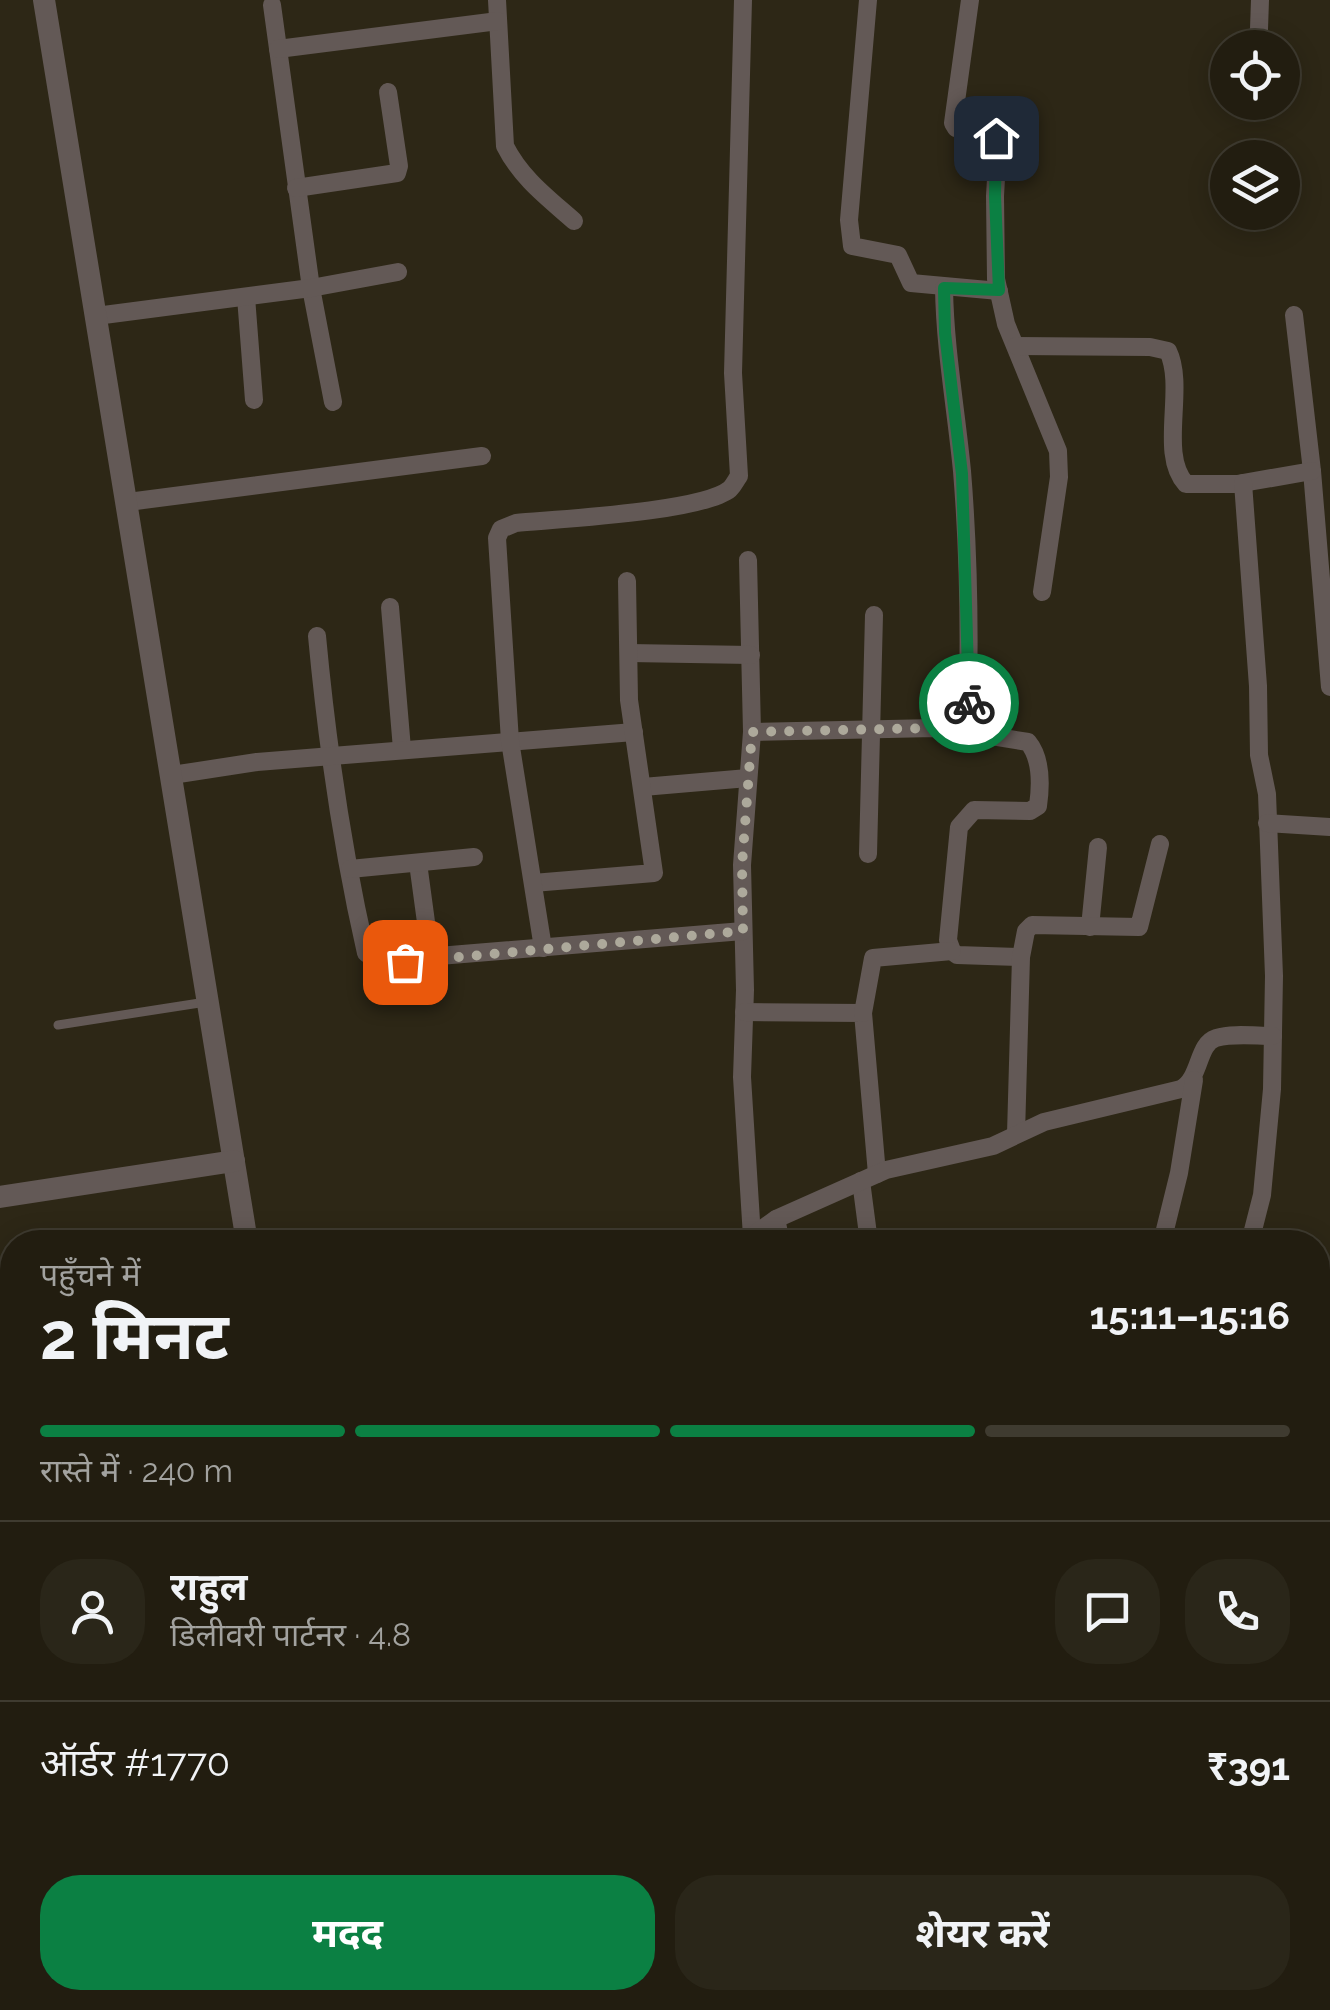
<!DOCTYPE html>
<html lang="hi">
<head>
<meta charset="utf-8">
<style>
	:root { --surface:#221d10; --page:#2a2619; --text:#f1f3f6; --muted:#a2a29f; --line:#3f3b30; --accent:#0b8043 }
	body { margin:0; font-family:Raleway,"Noto Sans Devanagari",sans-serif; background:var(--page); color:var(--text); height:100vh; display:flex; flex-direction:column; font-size:38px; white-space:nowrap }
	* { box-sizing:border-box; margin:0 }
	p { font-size:32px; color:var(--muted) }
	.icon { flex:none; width:55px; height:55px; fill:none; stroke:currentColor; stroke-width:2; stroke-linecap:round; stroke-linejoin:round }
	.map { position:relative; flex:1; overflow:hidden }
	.panel { position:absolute; left:0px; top:1230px; width:1330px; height:780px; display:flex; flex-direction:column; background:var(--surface); border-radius:40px 40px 0 0; box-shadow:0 5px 25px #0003,0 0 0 2px var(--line) }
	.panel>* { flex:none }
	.buttons { position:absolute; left:1210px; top:30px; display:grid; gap:20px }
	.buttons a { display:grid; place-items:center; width:90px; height:90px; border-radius:50%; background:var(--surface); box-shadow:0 5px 25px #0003,0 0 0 2px var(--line); font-size:50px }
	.pin { position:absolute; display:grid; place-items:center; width:85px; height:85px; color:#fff; margin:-42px; border-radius:20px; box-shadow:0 5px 15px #0006 }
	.courier { position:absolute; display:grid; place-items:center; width:100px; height:100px; margin:-50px; border:8px solid #0b8043; border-radius:50%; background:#fff; color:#222; box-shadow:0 2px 12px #0007 }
	.headline em { font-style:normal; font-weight:700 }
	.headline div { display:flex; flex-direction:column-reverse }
	.headline { display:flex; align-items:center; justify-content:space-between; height:170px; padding:0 40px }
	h1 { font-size:65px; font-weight:700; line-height:75px }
	.bar { display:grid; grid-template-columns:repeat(4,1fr); gap:15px 10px; align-content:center; height:120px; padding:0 40px }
	.bar i { height:12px; border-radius:8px; background:var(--line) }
	.bar .current { background:var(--accent) }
	.bar p { grid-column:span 4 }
	.line { display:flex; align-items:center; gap:25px; padding:0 40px; border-top:2px solid var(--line) }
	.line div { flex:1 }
	.round { display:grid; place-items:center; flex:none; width:105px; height:105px; border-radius:40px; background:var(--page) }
	.cta { display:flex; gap:20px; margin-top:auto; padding:20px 40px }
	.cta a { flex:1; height:115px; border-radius:40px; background:var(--accent); color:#fff; font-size:40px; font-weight:700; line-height:115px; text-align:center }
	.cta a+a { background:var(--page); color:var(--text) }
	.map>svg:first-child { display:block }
</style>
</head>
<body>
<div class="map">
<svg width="1330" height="2010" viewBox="0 0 1330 2010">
	<rect width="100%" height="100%" fill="#2d2716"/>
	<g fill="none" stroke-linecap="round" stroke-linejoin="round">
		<polyline stroke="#635956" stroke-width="9" points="58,1025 206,1002"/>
		<g stroke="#635956" stroke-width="18">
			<path d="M 497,0 L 505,146 C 521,178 548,198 574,221"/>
			<polyline points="868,0 849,220 852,246 898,255 911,283 999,291"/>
			<polyline points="970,0 953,123 956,128 992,134 998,144 995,196 996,279 1006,324 1058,451 1059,477 1042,592"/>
			<polyline points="272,5 311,288 333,402"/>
			<polyline points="1254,48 1259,29 1260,0"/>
			<polyline points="278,49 498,21"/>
			<polyline points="296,188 397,173 399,166 388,92"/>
			<polyline points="246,297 254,400"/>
			<polyline points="1294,315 1312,471 1330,687"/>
			<polyline points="96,316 311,288 398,272"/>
			<path d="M 1016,346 L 1150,347 L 1168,351 C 1186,388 1158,454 1186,484 L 1237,484 L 1312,471"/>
			<polyline points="1243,483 1258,686 1259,755 1267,794 1274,976 1272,1089 1262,1195 1250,1242"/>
			<polyline points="128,502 482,456"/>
			<polyline points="748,560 752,732 742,865 745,990 742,1077 752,1237"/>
			<polyline points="390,607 402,749"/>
			<path d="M 317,636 C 327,743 342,848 366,953 L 378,961 L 743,931"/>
			<polyline points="629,653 751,655"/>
			<path d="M 752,732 L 934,728 L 967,732 C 970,646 969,557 962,471 C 956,409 945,350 944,288"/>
			<path d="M 967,732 L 1028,742 C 1042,759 1041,785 1038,806 L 1030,811 L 974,810 L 959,827 L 948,940 L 952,951 L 957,955 L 1021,957"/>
			<polyline points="172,775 257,762 634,732"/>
			<polyline points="643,787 748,778"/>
			<polyline points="1267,823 1330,827"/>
			<polyline points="868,854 874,615"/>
			<polyline points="418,863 431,959"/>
			<polyline points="350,869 474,857"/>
			<polyline points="533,883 654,873 629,700 627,581"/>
			<polyline points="1090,927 1098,847"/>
			<path d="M 543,948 L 510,741 L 497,538 L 501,529 L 516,523 C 558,519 702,512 730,489 C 734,485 736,480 739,476 L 733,373 L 743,0"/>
			<polyline points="744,1012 863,1013 877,1174"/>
			<polyline points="863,1013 873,958 952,951"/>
			<polyline points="1016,1134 1021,957 1026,931 1032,925 1139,927 1160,844"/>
			<polyline points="861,1181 869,1242"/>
			<polyline points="776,1219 781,1242"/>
			<path d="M 747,1240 L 776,1219 L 886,1170 L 993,1146 L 1044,1122 L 1181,1089 C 1201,1078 1197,1044 1216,1038 C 1233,1033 1255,1036 1273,1036"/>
			<polyline points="1162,1242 1179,1173 1194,1080"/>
			<polyline points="0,1358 12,1356"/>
			<polyline points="1324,1387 1330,1423"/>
			<polyline points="0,1500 12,1498"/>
			<polyline points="0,1643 12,1641"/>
			<polyline points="0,1763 12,1761"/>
			<polyline points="0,1965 6,2005"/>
			<polyline points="0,2006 56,1998"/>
			<polyline points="703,2010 734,2007 748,2010"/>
		</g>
		<g stroke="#635956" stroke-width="22">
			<polyline points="44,0 247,1242"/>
			<polyline points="0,1197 234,1161"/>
			<polyline points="365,1998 367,2010"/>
		</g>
	</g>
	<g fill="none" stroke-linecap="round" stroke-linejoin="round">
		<polyline stroke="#ada99b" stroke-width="10" stroke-dasharray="0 18" points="405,962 743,931 742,865 752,732 934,728 968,732 969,703"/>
		<polyline stroke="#0b8043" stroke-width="12" points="969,703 962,474 945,333 944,288 999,290 995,196 996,138"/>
	</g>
</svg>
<div class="buttons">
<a><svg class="icon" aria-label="locate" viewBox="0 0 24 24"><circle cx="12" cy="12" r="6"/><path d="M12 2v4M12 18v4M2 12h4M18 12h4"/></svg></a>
<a><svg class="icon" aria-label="layers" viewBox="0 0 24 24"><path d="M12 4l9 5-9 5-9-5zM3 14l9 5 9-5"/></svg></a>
</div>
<div class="pin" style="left:405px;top:962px;background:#ea580c"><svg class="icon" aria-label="bag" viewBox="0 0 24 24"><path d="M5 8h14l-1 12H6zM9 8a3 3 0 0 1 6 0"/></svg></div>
<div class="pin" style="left:996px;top:138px;background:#1f2937"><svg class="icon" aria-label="home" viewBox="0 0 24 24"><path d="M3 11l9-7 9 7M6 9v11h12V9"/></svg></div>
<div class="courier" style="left:969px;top:703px"><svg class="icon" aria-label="bike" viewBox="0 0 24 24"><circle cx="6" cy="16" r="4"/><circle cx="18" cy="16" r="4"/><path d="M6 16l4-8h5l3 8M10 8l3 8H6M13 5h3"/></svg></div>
<section class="panel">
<div class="headline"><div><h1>2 मिनट</h1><p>पहुँचने में</p></div><em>15:11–15:16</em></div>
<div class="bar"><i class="current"></i><i class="current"></i><i class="current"></i><i></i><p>रास्ते में · 240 m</p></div>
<div class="line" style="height:180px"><a class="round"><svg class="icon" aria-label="person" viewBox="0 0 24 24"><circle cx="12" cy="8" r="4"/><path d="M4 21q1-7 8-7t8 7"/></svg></a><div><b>राहुल</b><p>डिलीवरी पार्टनर · 4.8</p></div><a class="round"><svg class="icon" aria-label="chat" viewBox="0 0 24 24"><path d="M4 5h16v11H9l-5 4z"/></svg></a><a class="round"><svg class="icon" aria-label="phone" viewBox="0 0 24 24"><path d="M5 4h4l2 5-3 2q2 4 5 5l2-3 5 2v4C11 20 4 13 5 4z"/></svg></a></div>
<div class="line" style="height:130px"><div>ऑर्डर #1770</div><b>₹391</b></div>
<div class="cta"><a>मदद</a><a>शेयर करें</a></div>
</section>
</div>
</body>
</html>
